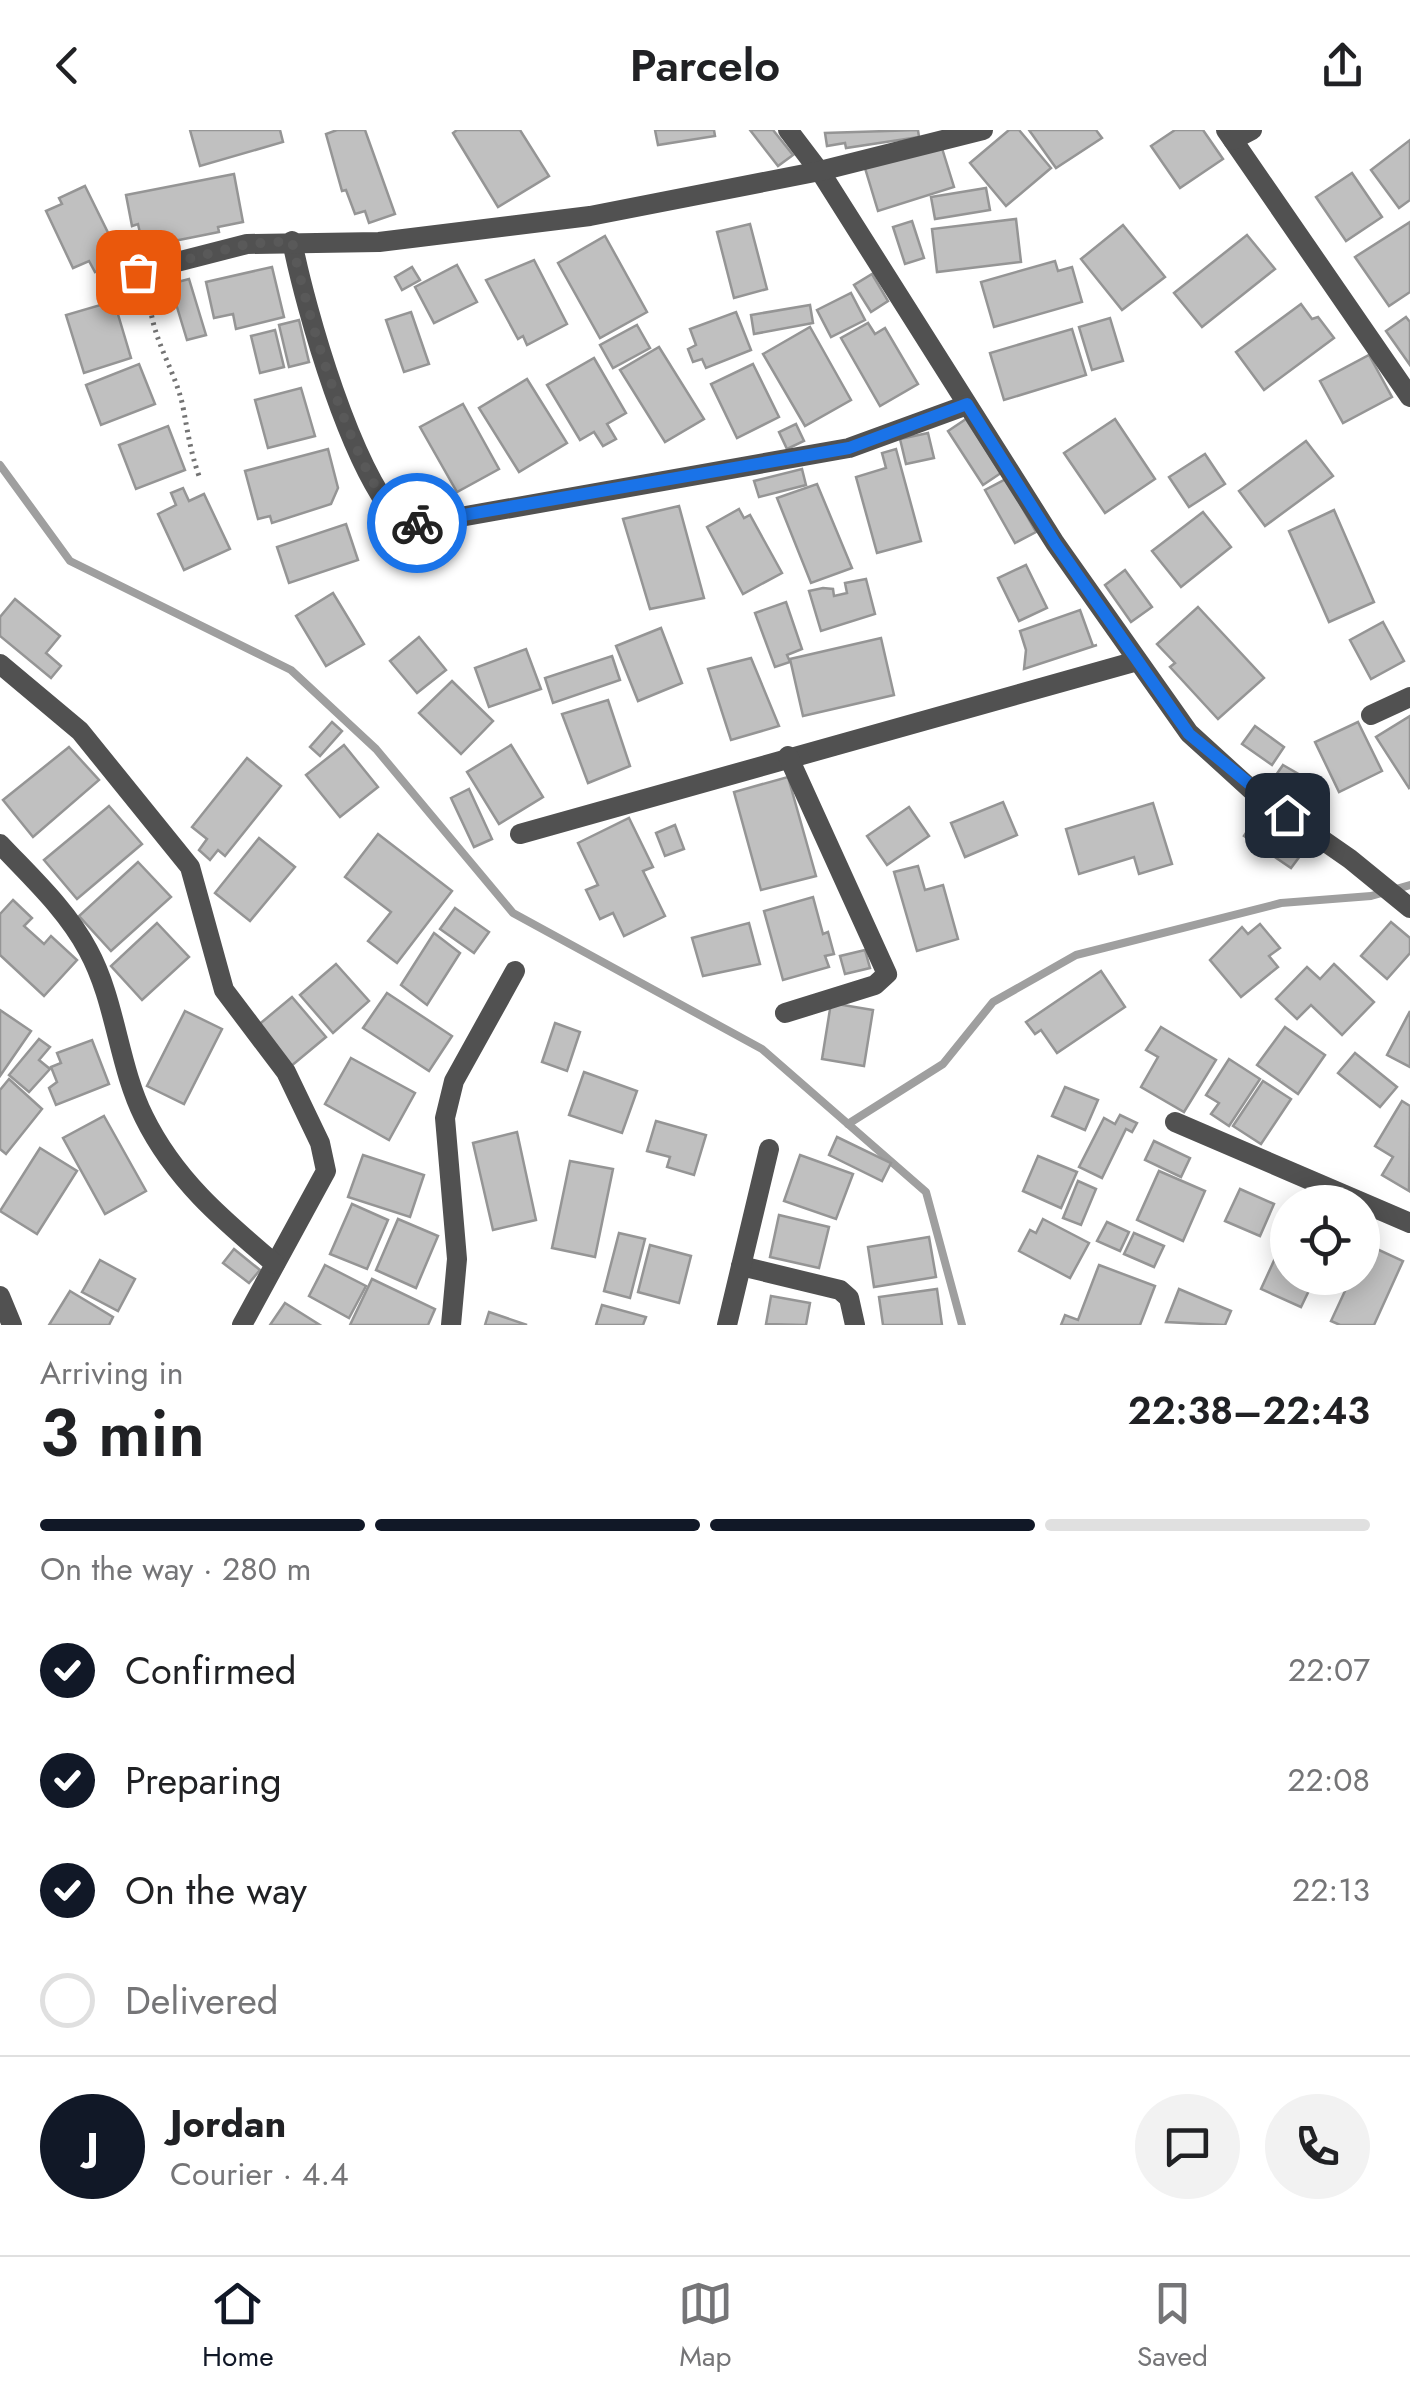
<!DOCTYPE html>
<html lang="en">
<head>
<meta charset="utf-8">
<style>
	:root { --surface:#fff; --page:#f2f2f2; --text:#202124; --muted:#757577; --line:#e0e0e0; --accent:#111827 }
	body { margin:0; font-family:Jost,sans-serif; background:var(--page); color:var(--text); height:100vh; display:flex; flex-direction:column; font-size:38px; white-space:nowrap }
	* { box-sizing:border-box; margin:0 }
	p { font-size:32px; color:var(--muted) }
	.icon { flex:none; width:55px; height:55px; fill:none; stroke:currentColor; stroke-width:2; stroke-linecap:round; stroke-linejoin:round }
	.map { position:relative; height:1195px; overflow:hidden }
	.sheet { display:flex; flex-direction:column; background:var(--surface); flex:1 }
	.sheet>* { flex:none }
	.tools { position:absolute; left:1270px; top:1055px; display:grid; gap:20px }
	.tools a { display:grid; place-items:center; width:110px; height:110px; border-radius:50%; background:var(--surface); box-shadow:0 5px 25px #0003; font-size:50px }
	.pin { position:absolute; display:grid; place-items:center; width:85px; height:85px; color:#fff; margin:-42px; border-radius:20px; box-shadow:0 5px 15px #0006 }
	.courier { position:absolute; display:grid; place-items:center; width:100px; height:100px; margin:-50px; border:8px solid #1a73e8; border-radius:50%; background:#fff; color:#222; box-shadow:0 2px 12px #0007 }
	.summary em { font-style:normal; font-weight:600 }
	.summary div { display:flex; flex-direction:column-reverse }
	.summary { display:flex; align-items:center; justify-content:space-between; height:170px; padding:0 40px }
	h1 { font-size:65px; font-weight:600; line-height:75px }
	.bar { display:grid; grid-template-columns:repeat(4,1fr); gap:15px 10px; align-content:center; height:120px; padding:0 40px }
	.bar i { height:12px; border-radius:8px; background:var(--line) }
	.bar .on { background:var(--accent) }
	.bar p { grid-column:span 4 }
	.line { display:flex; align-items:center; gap:25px; padding:0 40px; border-top:2px solid var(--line) }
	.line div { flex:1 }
	.round { display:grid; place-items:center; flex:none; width:105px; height:105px; border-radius:52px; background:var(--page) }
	ol { padding:0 40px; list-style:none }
	li { display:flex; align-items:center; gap:30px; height:110px }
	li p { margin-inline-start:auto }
	li .icon { padding:10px; border-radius:50%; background:var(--accent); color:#fff; stroke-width:4 }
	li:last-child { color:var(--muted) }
	li i { width:55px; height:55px; border:5px solid var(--line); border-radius:50% }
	header { display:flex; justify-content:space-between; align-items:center; height:130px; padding:0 40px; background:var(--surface); font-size:45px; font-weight:600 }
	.menu { display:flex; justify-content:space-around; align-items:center; height:140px; border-top:2px solid var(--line); background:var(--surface); font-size:28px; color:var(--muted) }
	.menu a { display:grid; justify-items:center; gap:5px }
	.menu .on { color:var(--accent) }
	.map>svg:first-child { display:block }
</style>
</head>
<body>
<header><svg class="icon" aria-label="back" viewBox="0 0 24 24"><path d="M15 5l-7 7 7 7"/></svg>Parcelo<svg class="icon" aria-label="share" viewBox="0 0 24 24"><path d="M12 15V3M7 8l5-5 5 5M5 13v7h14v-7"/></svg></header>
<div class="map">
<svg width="1410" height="1195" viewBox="0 0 1410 1195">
	<rect width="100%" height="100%" fill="#fff"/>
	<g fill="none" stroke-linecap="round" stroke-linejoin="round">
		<g stroke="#9f9f9f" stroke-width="8">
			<polyline points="0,335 70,431 291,540 376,619 513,783 762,919 926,1062 962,1195"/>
			<polyline points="848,994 943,934 993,872 1076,825 1281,773 1371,766 1410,755"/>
		</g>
	</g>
	<g fill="#c0c0c0" stroke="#959595" stroke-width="2.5">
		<polygon points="190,0 280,0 283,12 200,36"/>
		<polygon points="337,0 365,0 395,84 369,93 365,81 355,84 346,60 342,61 326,4"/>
		<polygon points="457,0 520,0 549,46 498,77 453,3"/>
		<polygon points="655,0 714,0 715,6 658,15"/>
		<polygon points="750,0 773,0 793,25 778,36"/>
		<polygon points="918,0 919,7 846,18 845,13 827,16 825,3"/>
		<polygon points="1009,0 1019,0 1051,38 1006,76 970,33"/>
		<polygon points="1029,0 1096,0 1102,8 1056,38"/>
		<polygon points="1175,0 1203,0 1223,29 1180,58 1151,16"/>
		<polygon points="1410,10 1410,70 1399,78 1371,40"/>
		<polygon points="941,15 954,57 878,81 865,38"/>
		<polygon points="1352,43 1382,87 1346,111 1316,67"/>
		<polygon points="234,44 243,92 218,97 219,102 164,113 163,107 142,112 138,94 132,96 126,65"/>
		<polygon points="85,56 121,129 95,142 89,131 73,138 46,81 62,74 59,68"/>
		<polygon points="986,58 990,80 935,89 931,67"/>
		<polygon points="1016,89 1021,132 937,142 932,99"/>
		<polygon points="912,91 924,128 905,134 893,97"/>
		<polygon points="1410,92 1410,162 1389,176 1355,127"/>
		<polygon points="750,94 767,159 734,168 717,102"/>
		<polygon points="1123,95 1165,147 1122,180 1081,129"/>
		<polygon points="1247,105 1275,139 1202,197 1174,163"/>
		<polygon points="605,106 647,182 600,208 558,133"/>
		<polygon points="534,130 567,194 527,215 523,206 518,209 486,150"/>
		<polygon points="1055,131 1058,141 1072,137 1082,172 994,197 981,152"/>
		<polygon points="457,135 477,172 434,193 415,157"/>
		<polygon points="272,137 284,187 236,199 233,184 214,188 206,152"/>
		<polygon points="412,137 420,150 402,160 395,147"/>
		<polygon points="872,144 888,171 871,182 854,155"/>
		<polygon points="189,149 206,205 187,210 170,154"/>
		<polygon points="851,163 865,190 831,207 817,180"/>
		<polygon points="114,171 131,228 84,243 66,185"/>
		<polygon points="1301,174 1312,189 1318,187 1334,208 1264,260 1236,222"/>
		<polygon points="810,175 813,193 754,204 751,185"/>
		<polygon points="411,182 429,234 404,242 386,190"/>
		<polygon points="736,182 751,220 706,238 702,229 693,232 688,219 696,215 690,199"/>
		<polygon points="1406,187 1410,192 1410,235 1386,201"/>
		<polygon points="1110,188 1123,231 1092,240 1079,197"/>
		<polygon points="299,190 309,232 289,237 279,195"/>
		<polygon points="868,193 875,204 885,198 918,254 880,276 841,208"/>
		<polygon points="637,195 650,218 613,238 600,215"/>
		<polygon points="810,197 851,270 805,296 763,224"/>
		<polygon points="1072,199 1086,245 1004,270 990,223"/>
		<polygon points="275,200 284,237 260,243 251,206"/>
		<polygon points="659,217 704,289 665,312 620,240"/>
		<polygon points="1369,225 1392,267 1343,293 1320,251"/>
		<polygon points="594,228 626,283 607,294 616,309 603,316 594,302 580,310 547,255"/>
		<polygon points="139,234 155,274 101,295 86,255"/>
		<polygon points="753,234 779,287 737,308 711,254"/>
		<polygon points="527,249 567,313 519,342 479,278"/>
		<polygon points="301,258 315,306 268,318 255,270"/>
		<polygon points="463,274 499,339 457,362 420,297"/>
		<polygon points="966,289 1001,343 983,355 948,301"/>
		<polygon points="1115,289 1155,349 1105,383 1064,323"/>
		<polygon points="796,294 804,311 787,319 779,302"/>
		<polygon points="168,296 185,340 136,359 119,315"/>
		<polygon points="928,303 934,328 906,334 900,309"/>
		<polygon points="1306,311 1333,346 1265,396 1239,361"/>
		<polygon points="328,319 338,358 331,374 272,393 270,386 258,389 245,341"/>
		<polygon points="896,319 921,411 877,423 856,347 886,338 882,323"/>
		<polygon points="1205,324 1225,354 1189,377 1169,347"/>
		<polygon points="802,339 806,355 759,367 754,351"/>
		<polygon points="1006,349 1036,402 1015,413 985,360"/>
		<polygon points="817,354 852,438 811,453 777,368"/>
		<polygon points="183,358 189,371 204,364 230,419 184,440 158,384 176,375 171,363"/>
		<polygon points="679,376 704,468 650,479 623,389"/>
		<polygon points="739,379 744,388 750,385 782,443 743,464 707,397"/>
		<polygon points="1334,380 1374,472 1329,492 1289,401"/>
		<polygon points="1203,382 1231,417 1181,457 1152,421"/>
		<polygon points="346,394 358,430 289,453 277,417"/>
		<polygon points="1026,435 1047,478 1019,491 998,448"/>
		<polygon points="1125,440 1152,477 1131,492 1105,455"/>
		<polygon points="866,449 875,484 821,501 809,461 823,458 833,459 834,466 847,463 845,453"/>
		<polygon points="333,463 364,514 326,536 296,486"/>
		<polygon points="15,469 60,506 46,523 61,536 51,548 0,506 0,487"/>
		<polygon points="786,472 802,519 787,525 790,532 775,537 755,483"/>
		<polygon points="1198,477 1264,548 1218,589 1170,537 1175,533 1157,514"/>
		<polygon points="1080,480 1093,516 1097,515 1024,539 1026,520 1020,501"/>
		<polygon points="1383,492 1404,531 1371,549 1350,510"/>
		<polygon points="661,498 682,553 638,571 616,516"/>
		<polygon points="419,507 446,540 417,563 390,531"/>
		<polygon points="881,508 894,565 803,586 790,529"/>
		<polygon points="526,519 541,559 489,577 475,538"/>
		<polygon points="612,526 620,550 553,573 545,548"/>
		<polygon points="751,528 779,596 731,610 708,539"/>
		<polygon points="452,551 493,591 461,624 419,583"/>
		<polygon points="608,570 630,636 588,653 562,584"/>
		<polygon points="1410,586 1410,657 1409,658 1376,607"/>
		<polygon points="332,592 342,601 320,626 310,617"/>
		<polygon points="1358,592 1382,641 1339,662 1315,612"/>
		<polygon points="1255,596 1284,617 1272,635 1242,614"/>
		<polygon points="344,615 378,657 340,687 306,645"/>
		<polygon points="511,615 543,667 499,694 467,642"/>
		<polygon points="69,617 99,650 33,707 3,670"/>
		<polygon points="247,628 281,656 225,726 218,720 210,730 199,720 207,709 192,697"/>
		<polygon points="1283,635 1314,653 1295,681 1278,669 1281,664 1269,655"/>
		<polygon points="788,647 816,746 761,760 734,662"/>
		<polygon points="469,659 492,709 474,717 451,668"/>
		<polygon points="1003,672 1017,705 965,727 951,693"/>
		<polygon points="1153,673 1172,734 1139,744 1134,727 1079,744 1066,699"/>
		<polygon points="109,676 142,714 77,769 44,730"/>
		<polygon points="909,677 929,706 887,735 867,706"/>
		<polygon points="629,688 653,737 643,741 665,786 624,806 613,783 600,789 586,760 598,755 578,713"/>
		<polygon points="1255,689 1303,722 1291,738 1244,706"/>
		<polygon points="675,695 684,719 665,726 656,703"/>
		<polygon points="378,704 452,761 397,833 368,811 391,782 345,747"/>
		<polygon points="259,708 295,737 250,791 215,763"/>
		<polygon points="138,732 171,767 111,821 79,786"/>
		<polygon points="918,736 925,760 943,755 958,809 917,821 894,742"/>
		<polygon points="813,767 823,804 828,802 834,824 825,826 829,837 783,850 764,781"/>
		<polygon points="13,770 32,788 24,796 44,814 51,806 77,830 44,866 0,825 0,784"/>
		<polygon points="455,778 489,802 474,823 440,799"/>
		<polygon points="1391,792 1410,808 1410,823 1387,849 1361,826"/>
		<polygon points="157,793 189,827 142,870 111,836"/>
		<polygon points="749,793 760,834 703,846 692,808"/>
		<polygon points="1260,794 1280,818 1269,826 1278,837 1241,867 1210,830 1242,797 1248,804"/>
		<polygon points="434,803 460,823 427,875 401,855"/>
		<polygon points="865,820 870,838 845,844 840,826"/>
		<polygon points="336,834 369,871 333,903 300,865"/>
		<polygon points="1334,834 1374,872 1342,905 1311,875 1297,889 1276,869 1307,837 1320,849"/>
		<polygon points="1101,841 1125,877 1057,923 1041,900 1035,904 1026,892"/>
		<polygon points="387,863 452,906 429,941 363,898"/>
		<polygon points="292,867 326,907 290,937 256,897"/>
		<polygon points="831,873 873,880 864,936 822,929"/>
		<polygon points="0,880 31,901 0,946"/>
		<polygon points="185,881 222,899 184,974 147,956"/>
		<polygon points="1410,881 1410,937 1387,925"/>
		<polygon points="555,893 580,902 567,941 542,932"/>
		<polygon points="1161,897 1216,930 1184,982 1141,957 1158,927 1146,920"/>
		<polygon points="1285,897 1325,925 1298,964 1257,935"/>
		<polygon points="39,909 50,917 39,930 50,939 29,962 9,945"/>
		<polygon points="92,910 109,954 56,975 49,958 57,952 51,937 61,933 57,923"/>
		<polygon points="1355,923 1397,957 1380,977 1338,943"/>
		<polygon points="351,928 415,963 389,1010 325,974"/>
		<polygon points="1229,929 1260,949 1229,996 1211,984 1219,973 1206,965"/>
		<polygon points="584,942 637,961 622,1003 569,985"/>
		<polygon points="9,949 42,979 6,1024 0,1019 0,960"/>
		<polygon points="1263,951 1291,969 1261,1014 1233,996"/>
		<polygon points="1065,957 1098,970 1085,1000 1052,986"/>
		<polygon points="1402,971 1410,976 1409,1061 1382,1045 1393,1027 1375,1016"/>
		<polygon points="1120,985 1137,993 1132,1002 1126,999 1102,1048 1079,1037 1104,988 1115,994"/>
		<polygon points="104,986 146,1061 105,1084 63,1008"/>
		<polygon points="656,991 706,1005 694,1045 667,1037 670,1027 647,1021"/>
		<polygon points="517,1002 536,1090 493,1100 473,1013"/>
		<polygon points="837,1007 891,1033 882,1051 829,1025"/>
		<polygon points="1154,1011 1190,1028 1181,1047 1145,1030"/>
		<polygon points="40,1018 77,1041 37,1104 0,1081"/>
		<polygon points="363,1025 424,1045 410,1087 348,1067"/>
		<polygon points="800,1025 853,1044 836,1089 784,1071"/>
		<polygon points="1038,1026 1077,1042 1061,1078 1023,1061"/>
		<polygon points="570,1031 613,1039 595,1127 552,1118"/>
		<polygon points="1159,1041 1205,1061 1183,1111 1137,1090"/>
		<polygon points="1078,1051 1096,1059 1081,1095 1063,1088"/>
		<polygon points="1240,1059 1274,1074 1260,1106 1225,1091"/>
		<polygon points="352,1074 388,1090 367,1139 330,1124"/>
		<polygon points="779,1085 829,1097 819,1138 770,1127"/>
		<polygon points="398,1089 438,1106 416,1158 376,1140"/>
		<polygon points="1043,1089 1089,1113 1070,1148 1019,1121 1030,1100 1036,1103"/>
		<polygon points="1107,1092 1129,1102 1120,1121 1097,1111"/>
		<polygon points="1288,1100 1288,1148 1315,1148 1301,1177 1261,1159"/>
		<polygon points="619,1103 645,1109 630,1168 604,1161"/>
		<polygon points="1134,1103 1164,1116 1154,1137 1124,1124"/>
		<polygon points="929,1107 936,1147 874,1157 868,1117"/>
		<polygon points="1366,1114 1403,1131 1374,1195 1340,1195 1331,1191 1351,1148 1362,1148"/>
		<polygon points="650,1115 691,1126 679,1173 638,1162"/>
		<polygon points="234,1119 260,1140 249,1153 223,1133"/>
		<polygon points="100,1130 135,1149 118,1181 82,1162"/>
		<polygon points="325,1135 366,1156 349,1188 309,1166"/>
		<polygon points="1099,1135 1155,1156 1140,1195 1061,1195 1065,1185 1078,1190"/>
		<polygon points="372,1149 435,1179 428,1195 350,1195"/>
		<polygon points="937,1159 942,1195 883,1195 879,1167"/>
		<polygon points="1179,1159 1231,1181 1225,1195 1166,1192"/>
		<polygon points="70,1161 113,1187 109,1195 49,1195"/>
		<polygon points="771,1166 810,1173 806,1195 766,1194"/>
		<polygon points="285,1173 320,1195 270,1195"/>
		<polygon points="602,1175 646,1187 643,1195 596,1195"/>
		<polygon points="489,1182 527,1195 485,1195"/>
	</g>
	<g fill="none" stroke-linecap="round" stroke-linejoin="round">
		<path stroke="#737373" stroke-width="5" stroke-dasharray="2.5 5" stroke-linecap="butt" d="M 150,163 C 148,204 175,238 183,277 C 188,303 190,320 199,346"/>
		<g stroke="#515151" stroke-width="20">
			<polyline points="788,0 823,46 1055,413 1189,603 1255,663 1350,729 1410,778"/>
			<polyline points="1226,0 1410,267"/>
			<polyline points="1233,10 1252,0"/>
			<path d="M 292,111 C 306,181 352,344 402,393 L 438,391 L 849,318 L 967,275"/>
			<polyline points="118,147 247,114 379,112 590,86 820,41 983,0"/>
			<polyline points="0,534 80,601 190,737 224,860 286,942 320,1013 326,1041 242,1195"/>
			<polyline points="1371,585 1410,567"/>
			<polyline points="520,704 1137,531"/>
			<path d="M 0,714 C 31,747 67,780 88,820 C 116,871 118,935 144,987 C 175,1050 223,1090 275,1134"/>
			<polyline points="785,883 875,855 887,844 788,626"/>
			<polyline points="1175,992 1410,1093"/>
			<polyline points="741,1136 840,1160 849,1168 855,1195"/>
			<polyline points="0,1166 12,1195"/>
			<polyline points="451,1195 457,1129 445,988 454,951 515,841"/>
			<polyline points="727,1195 769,1019"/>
		</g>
	</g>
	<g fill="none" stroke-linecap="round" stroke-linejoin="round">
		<path stroke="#595959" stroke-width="10" stroke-dasharray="0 18" d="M 138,142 L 247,114 L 292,111 C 306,181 352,343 402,393 L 417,393"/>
		<polyline stroke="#1a73e8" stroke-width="12" points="417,393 849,318 967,274 1055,413 1189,604 1287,685"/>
	</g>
</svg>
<div class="tools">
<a><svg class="icon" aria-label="locate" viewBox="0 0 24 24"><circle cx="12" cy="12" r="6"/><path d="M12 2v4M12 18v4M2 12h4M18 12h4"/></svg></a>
</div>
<div class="pin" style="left:138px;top:142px;background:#ea580c"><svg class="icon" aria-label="bag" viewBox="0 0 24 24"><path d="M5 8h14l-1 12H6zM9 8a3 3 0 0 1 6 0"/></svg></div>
<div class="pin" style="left:1287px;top:685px;background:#1f2937"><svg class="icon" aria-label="home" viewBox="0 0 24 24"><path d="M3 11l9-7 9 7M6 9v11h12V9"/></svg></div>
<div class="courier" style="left:417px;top:393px"><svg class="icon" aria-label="bike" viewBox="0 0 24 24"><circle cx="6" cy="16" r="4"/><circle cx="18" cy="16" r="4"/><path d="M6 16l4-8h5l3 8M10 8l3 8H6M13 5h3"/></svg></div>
</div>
<section class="sheet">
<div class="summary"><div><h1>3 min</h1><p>Arriving in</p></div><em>22:38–22:43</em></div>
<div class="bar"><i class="on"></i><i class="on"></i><i class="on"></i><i></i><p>On the way · 280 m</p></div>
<ol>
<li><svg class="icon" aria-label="check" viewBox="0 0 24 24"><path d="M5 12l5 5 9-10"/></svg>Confirmed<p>22:07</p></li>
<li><svg class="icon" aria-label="check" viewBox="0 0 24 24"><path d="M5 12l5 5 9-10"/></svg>Preparing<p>22:08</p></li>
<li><svg class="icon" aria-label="check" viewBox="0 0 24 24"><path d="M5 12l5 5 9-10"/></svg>On the way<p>22:13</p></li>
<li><i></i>Delivered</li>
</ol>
<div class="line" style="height:180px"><b class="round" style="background:var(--accent);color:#fff">J</b><div><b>Jordan</b><p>Courier · 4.4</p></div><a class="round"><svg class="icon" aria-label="chat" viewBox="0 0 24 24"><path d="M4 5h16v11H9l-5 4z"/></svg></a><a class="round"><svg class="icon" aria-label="phone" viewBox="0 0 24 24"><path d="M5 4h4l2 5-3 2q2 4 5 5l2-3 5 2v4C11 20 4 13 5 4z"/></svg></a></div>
</section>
<nav class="menu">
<a class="on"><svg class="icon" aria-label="home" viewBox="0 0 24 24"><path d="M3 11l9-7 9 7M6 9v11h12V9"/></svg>Home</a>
<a><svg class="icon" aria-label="map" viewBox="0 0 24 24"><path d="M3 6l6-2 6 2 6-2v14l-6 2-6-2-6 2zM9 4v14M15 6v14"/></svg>Map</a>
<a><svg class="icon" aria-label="saved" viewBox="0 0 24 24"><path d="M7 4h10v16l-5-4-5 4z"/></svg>Saved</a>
</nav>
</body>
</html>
